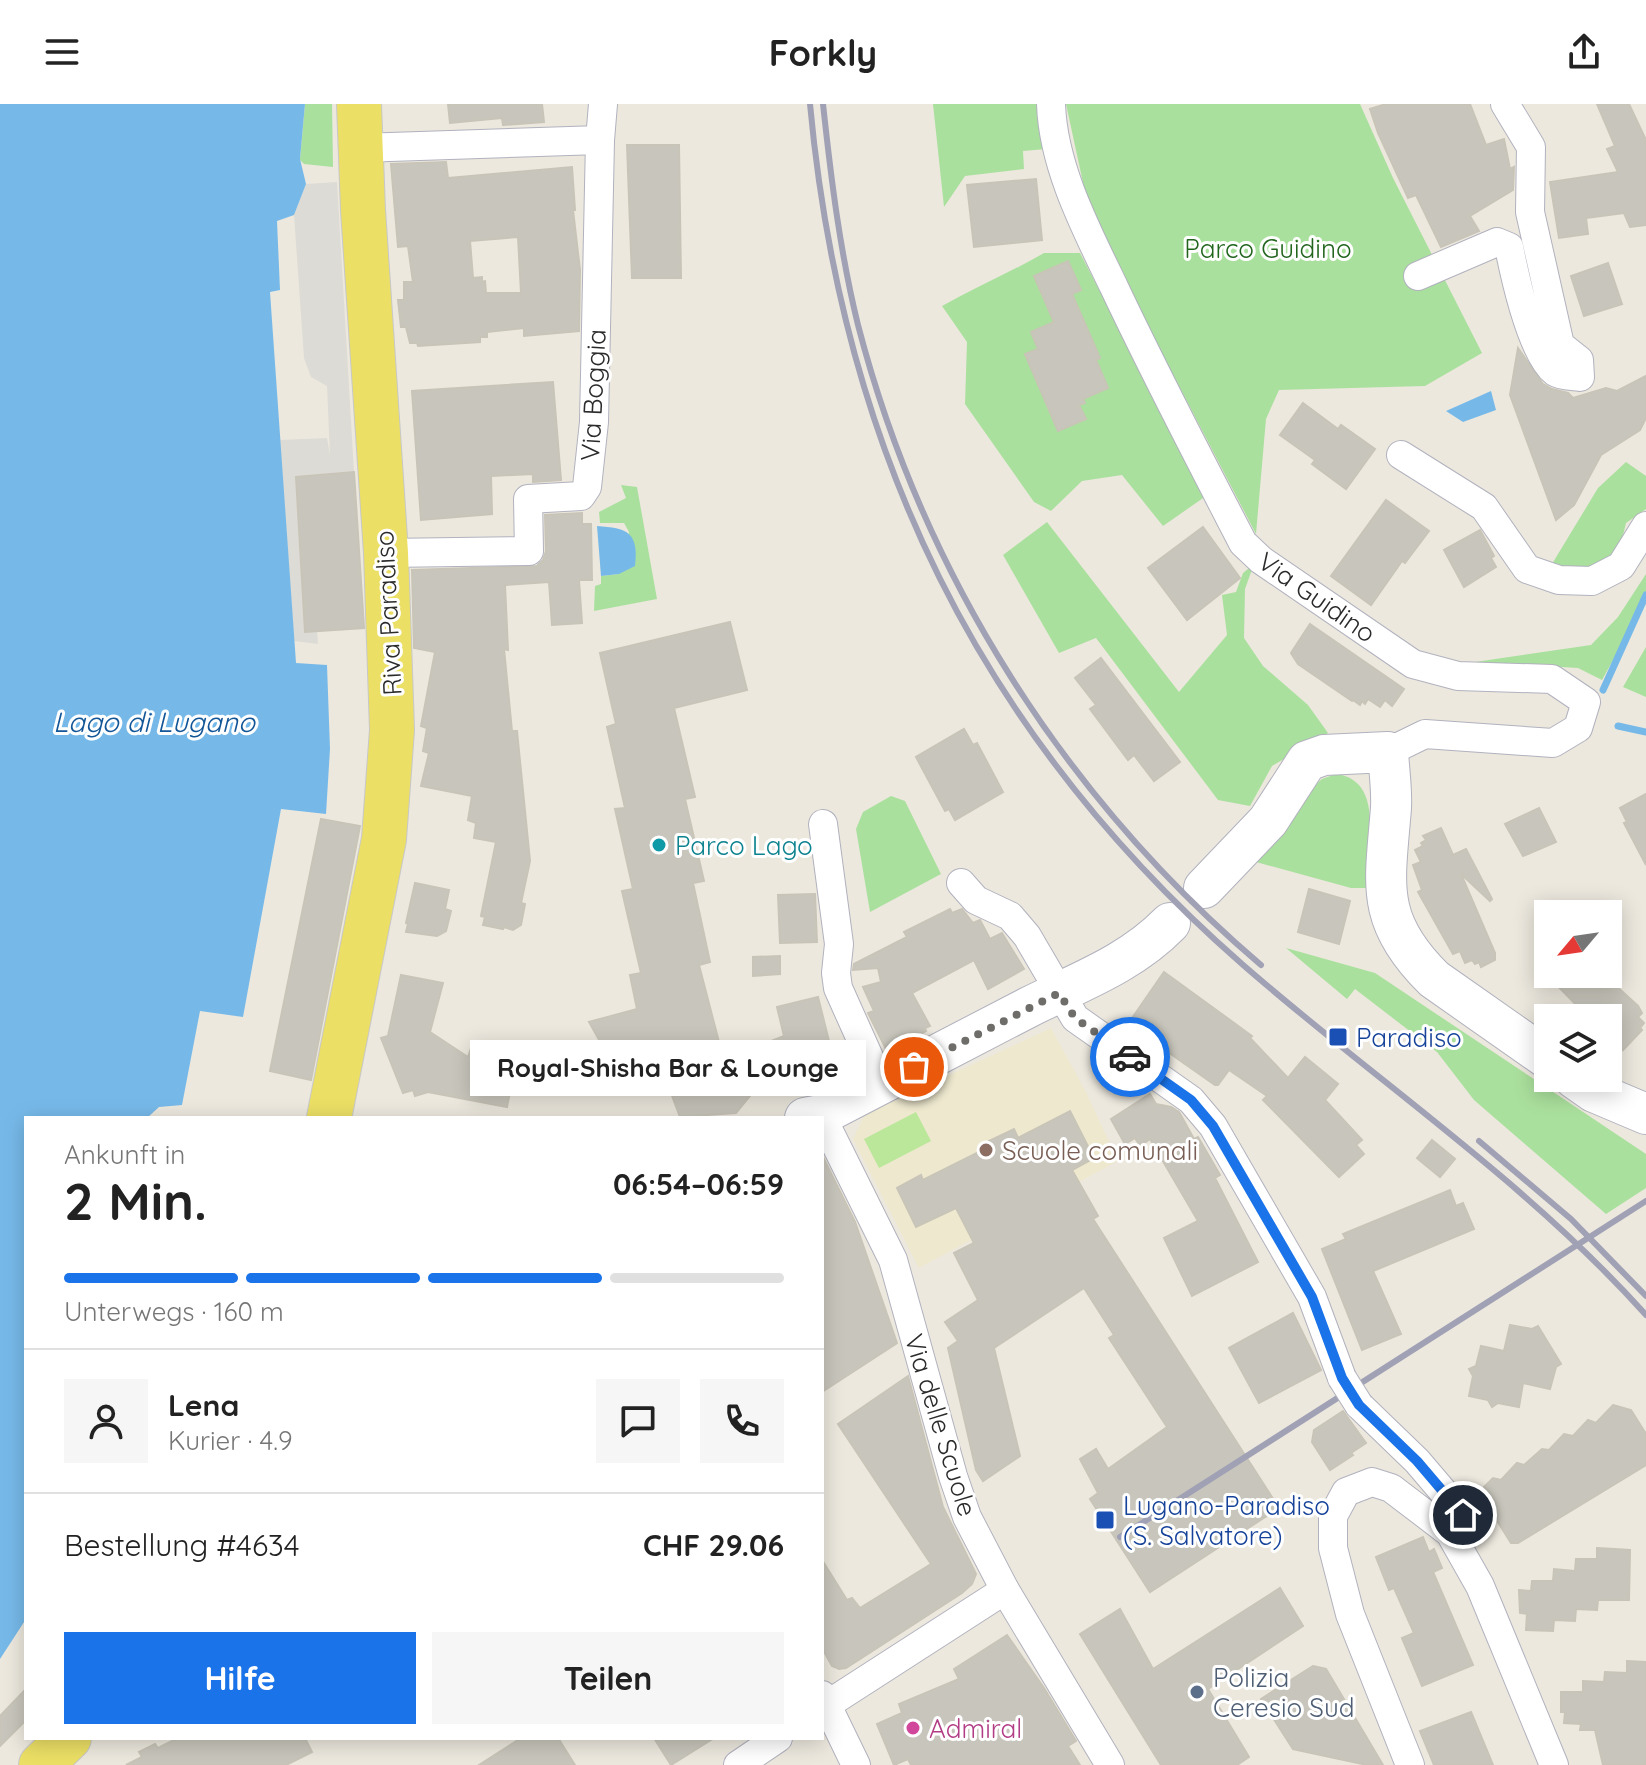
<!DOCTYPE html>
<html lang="de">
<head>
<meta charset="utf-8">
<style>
	:root { --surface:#fff; --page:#f6f6f6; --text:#222; --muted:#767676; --line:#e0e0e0; --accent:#1a73e8 }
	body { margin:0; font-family:Quicksand,sans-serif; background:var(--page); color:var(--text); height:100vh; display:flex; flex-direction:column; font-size:30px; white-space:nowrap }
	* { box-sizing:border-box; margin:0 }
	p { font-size:26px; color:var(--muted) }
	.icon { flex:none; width:44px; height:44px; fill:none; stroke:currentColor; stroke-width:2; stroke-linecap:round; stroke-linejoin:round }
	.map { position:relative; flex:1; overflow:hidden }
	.drawer { position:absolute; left:24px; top:1012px; width:800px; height:624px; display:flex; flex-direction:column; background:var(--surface); border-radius:0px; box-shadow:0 4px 20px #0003 }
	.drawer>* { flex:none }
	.needle { width:52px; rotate:241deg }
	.controls { position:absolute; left:1534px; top:796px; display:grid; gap:16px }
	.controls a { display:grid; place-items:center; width:88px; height:88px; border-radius:0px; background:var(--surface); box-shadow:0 4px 20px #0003; font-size:40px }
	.pin { position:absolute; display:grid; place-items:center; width:68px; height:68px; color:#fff; margin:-34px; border:4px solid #fff; border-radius:50%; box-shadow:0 2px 8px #0007 }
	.courier { position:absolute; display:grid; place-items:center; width:80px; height:80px; margin:-40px; border:6px solid #1a73e8; border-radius:50%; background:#fff; color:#222; box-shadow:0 2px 10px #0007 }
	.bubble { position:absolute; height:56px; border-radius:0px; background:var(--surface); box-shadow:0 4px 20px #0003; font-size:26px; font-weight:800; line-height:56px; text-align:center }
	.headline em { font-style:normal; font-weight:800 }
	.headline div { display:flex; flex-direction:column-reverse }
	.headline { display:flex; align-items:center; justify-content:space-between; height:136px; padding:0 40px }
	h1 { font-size:52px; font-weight:800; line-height:60px }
	.bar { display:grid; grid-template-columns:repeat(4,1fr); gap:12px 8px; align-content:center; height:96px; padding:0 40px }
	.bar i { height:10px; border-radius:6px; background:var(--line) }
	.bar .active { background:var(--accent) }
	.bar p { grid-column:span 4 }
	.line { display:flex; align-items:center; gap:20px; padding:0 40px; border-top:2px solid var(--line) }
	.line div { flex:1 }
	.round { display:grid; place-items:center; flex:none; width:84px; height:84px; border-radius:0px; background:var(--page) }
	.button { display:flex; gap:16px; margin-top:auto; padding:16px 40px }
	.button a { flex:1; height:92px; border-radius:0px; background:var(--accent); color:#fff; font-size:32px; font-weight:800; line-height:92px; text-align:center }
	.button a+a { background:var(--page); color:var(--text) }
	header { display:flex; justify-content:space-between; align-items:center; height:104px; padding:0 40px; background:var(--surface); font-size:36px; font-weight:800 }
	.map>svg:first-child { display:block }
</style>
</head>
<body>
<header><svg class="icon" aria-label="menu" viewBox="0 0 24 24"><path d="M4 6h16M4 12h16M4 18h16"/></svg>Forkly<svg class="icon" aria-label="share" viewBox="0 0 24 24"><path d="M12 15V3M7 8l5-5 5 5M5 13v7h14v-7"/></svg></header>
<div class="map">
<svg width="1646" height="1661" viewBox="0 0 1646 1661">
	<rect width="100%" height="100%" fill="#ece8de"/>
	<polygon fill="#ede8ce" points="1051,924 1086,988 1118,1057 919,1164 853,1035 865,1010"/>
	<g fill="#aae09d">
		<polygon points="305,0 332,0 333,63 304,60 300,56"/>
		<polygon points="933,0 1040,0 1046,45 1023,47 1024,65 965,72 944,103"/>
		<polygon points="1066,0 1360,0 1393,74 1482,249 1425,282 1279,286 1266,315 1256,430 1090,111"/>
		<path d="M 1044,149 L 1080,149 L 1206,392 L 1163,422 L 1122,371 L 1082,377 L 1051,407 L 1034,398 L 965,300 L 967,238 L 942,202 C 976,183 1011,168 1044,149 Z"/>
		<polygon points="1626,358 1646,372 1646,405 1626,419 1620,444 1594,466 1570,473 1552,460 1598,384"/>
		<polygon points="621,381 637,383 657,495 594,507 595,482 601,480 601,472 619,470 629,428 624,419 600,419 599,408 626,394"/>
		<polygon points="1047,418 1179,588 1227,531 1222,491 1236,488 1243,469 1254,460 1245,485 1244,534 1263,562 1308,601 1328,629 1272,662 1250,702 1218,696 1096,534 1059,549 1003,451"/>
		<polygon points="1646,470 1646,496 1602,576 1578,564 1475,558 1591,541 1618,513"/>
		<polygon points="1646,543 1646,593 1623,583"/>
		<path d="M 1336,670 C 1387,676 1366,748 1366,784 L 1351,784 L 1256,758 L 1312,684 L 1322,675 Z"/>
		<polygon points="891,692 905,697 941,770 870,808 856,725 863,708"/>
		<polygon points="1286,844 1375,869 1646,1050 1646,1084 1606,1110 1474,996 1437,948 1355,885 1347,895"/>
	</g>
	<polygon fill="#bae799" points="916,1008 931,1037 879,1064 864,1035"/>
	<polygon fill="#dddbd5" points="337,78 354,368 296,373 305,528 317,527 318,540 294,537 280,336 327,334 330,351 327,282 311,273 304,254 294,111 306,80"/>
	<g fill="#76b9e9">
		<polygon points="0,0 305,0 300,55 306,80 294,111 277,117 280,186 270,188 296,559 327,561 330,645 326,710 281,705 243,913 200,907 182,1001 159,1003 147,1014 26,1014 26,1515 0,1555"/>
		<polygon points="1491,287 1496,306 1463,318 1446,307"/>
		<path d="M 597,422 C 627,424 639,428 635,462 L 619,470 L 601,472 Z"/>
	</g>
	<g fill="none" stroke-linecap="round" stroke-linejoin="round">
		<g stroke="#76b9e9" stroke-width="7">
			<polyline points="1603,586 1646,491"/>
			<polyline points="1618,622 1646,628"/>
		</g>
	</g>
	<g fill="#c8c6bc" stroke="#c8c4b8" stroke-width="2" fill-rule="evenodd">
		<polygon points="448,0 542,0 544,18 503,21 502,14 450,19"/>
		<polygon points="1386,0 1470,0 1486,41 1504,35 1510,65 1514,63 1513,86 1470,112 1479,127 1441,143 1416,91 1408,94 1378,29 1370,5"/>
		<polygon points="1597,0 1629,0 1646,36 1646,121 1630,123 1624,109 1586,114 1588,130 1559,134 1550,78 1618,68 1607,45 1615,42"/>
		<polygon points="627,41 679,41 681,174 632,174"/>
		<path d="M 446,58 L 448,74 L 572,63 L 575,106 L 573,106 L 580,166 L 579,227 L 524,232 L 524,224 L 487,228 L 487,233 L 480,233 L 480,238 L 418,242 L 417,239 L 410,239 L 406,223 L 401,223 L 398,196 L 404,196 L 404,178 L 413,178 L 408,142 L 398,143 L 391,60 ZM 518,133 L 521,189 L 486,189 L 485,177 L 482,178 L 482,173 L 473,174 L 470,137 Z"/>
		<polygon points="1036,75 1042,136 974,143 967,81"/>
		<polygon points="1068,157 1081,186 1072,190 1100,254 1096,256 1108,284 1083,295 1085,299 1079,301 1086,315 1058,327 1025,250 1038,245 1031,228 1054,218 1034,172"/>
		<polygon points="1608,159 1622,200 1584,212 1571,172"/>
		<polygon points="1518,244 1543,280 1552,285 1568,289 1573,294 1606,284 1617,287 1646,272 1646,314 1640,326 1601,351 1574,401 1556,416 1510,291"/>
		<polygon points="553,278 561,376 533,378 533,370 491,372 492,410 421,416 412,287"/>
		<polygon points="1303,299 1338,325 1341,321 1375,345 1346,385 1312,360 1315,356 1280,331"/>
		<polygon points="354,368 364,524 305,528 296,373"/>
		<polygon points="1386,396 1429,427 1405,459 1402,457 1371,501 1331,472"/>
		<polygon points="582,409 582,420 591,420 592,476 579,476 582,519 552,521 549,478 505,481 508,546 504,545 512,627 517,627 530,757 521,799 525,800 521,821 513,826 504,823 503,825 483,821 485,813 481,812 496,738 474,734 476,719 468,716 472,692 421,682 429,649 423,647 427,624 421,622 435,548 414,544 412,466 537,462 543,456 546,447 545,411"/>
		<polygon points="1203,423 1240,474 1187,516 1148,464"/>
		<polygon points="1480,426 1494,452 1491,454 1496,463 1464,483 1444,446"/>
		<polygon points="730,518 747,586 674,604 695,693 685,695 704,777 693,779 710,858 699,861 719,938 625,960 619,959 606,948 589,918 637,905 630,871 641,869 622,787 633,785 615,705 625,704 607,623 616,620 600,549"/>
		<polygon points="1310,520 1404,585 1392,602 1385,596 1380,603 1368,595 1365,600 1362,597 1360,601 1353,596 1352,597 1298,560 1291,549"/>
		<polygon points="1101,554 1180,658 1154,677 1134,651 1128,656 1090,605 1096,601 1075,574"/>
		<polygon points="964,625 973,641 977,639 1003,688 955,716 949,705 945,707 916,653"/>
		<polygon points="1646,690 1646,761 1624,719 1627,718 1620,704"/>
		<polygon points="1539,704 1556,738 1523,752 1505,720"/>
		<polygon points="321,715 360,722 311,976 270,967"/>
		<polygon points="1441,724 1453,751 1466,745 1492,795 1490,797 1461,770 1495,849 1495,856 1481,863 1479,858 1475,860 1472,856 1465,859 1460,847 1453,850 1418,788 1422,786 1413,761 1421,758 1415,746 1423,742 1421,739 1426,736 1423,732"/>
		<polygon points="415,779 449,786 445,805 451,807 446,827 437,832 406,828 408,820 406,819"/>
		<polygon points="1309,785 1350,797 1339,840 1298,828"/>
		<polygon points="815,790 817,838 780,839 778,791"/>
		<polygon points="950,805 952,809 962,805 973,819 980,816 990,835 1002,829 1024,865 988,885 974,856 912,889 930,922 925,924 926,927 887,947 868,909 874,907 863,883 881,878 878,864 853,866 854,860 907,833 904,828"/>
		<polygon points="780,852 780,870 753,872 753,853"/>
		<polygon points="1164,868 1252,932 1250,934 1288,974 1305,953 1338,980 1325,996 1362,1036 1356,1041 1364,1050 1339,1073 1263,996 1267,992 1229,966 1218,981 1215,981 1128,920"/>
		<polygon points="1546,870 1603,870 1638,902 1642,909 1638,913 1644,919 1640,924 1642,926 1623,946 1608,932 1608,914 1589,914"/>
		<polygon points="401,871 443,879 430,928 468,953 471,944 490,947 489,952 498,954 496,965 514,968 507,1003 428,988 415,992 413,986 403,989 381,934 388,932"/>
		<polygon points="818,893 834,957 762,977 736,1009 680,1013 668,981 718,977 734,958 769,950 766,939 784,932 777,903"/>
		<polygon points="1150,990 1156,1000 1171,1003 1179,1008 1194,1035 1198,1033 1220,1071 1215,1074 1258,1158 1192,1192 1164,1134 1198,1117 1150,1035 1140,1042 1135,1034 1125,1040 1111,1015"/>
		<polygon points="1070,1007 1094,1054 1072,1066 1098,1112 1093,1115 1279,1404 1150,1488 1090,1395 1098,1389 1080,1355 1096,1345 1108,1365 1167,1323 1109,1234 1114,1231 1084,1184 994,1244 1020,1352 983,1377 976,1366 948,1244 958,1237 945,1218 978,1196 954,1149 974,1139 956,1104 916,1123 897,1084 921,1071 923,1076 991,1042 989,1037 1014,1025 1018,1034"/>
		<polygon points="1432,1036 1455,1055 1440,1073 1417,1054"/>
		<polygon points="822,1051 855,1118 897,1239 822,1288"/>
		<polygon points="1450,1086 1456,1102 1463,1099 1474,1125 1373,1167 1401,1230 1362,1246 1322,1145 1346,1135 1343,1130"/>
		<polygon points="1293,1209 1321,1266 1259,1299 1229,1244"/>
		<polygon points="1510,1221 1532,1225 1538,1222 1561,1260 1556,1263 1550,1285 1523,1279 1519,1303 1498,1299 1492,1303 1488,1296 1469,1292 1473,1272 1469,1265 1476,1262 1481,1242 1504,1247"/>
		<polygon points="908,1272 943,1403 976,1470 972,1480 962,1489 846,1564 839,1565 832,1562 822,1544 822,1456 847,1496 852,1494 860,1504 931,1460 838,1320"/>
		<polygon points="1613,1301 1631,1306 1646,1330 1646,1361 1518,1439 1511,1439 1479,1388 1493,1374 1501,1376 1517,1359 1524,1361 1542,1345 1549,1346 1564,1330 1573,1332 1588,1316 1596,1319"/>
		<polygon points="1343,1307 1366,1339 1351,1349 1353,1351 1330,1366 1312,1338 1314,1326"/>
		<polygon points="1423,1433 1429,1448 1434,1445 1442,1464 1433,1468 1473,1561 1422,1582 1402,1534 1414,1529 1394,1484 1389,1486 1376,1453"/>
		<polygon points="1597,1444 1630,1446 1629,1496 1598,1496 1597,1506 1576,1505 1575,1517 1554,1516 1553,1527 1526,1526 1527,1510 1520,1509 1519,1486 1531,1487 1532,1477 1553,1477 1554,1465 1575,1467 1576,1455 1597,1455"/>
		<polygon points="1280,1484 1303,1522 1208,1585 1249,1653 1237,1661 1161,1661 1080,1530 1120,1505 1153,1565"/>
		<polygon points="1007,1531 1044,1584 1076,1637 1068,1642 1080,1661 911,1661 908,1655 894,1661 877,1620 902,1609 899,1600 959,1575 954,1565"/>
		<polygon points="1627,1557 1646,1558 1646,1661 1603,1661 1595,1626 1580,1626 1581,1620 1564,1619 1565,1608 1561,1608 1561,1588 1583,1588 1583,1577 1604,1578 1605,1568 1627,1569"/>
		<polygon points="1313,1562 1326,1565 1383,1661 1367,1661 1293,1645 1261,1595"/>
		<polygon points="26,1585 26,1616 0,1642 0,1612"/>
		<polygon points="1471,1608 1493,1661 1434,1661 1420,1627"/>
		<polygon points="178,1634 305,1634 312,1648 286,1661 126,1661 142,1653 139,1648 155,1640 158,1644"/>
		<polygon points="521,1634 558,1634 575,1661 479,1661"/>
		<polygon points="654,1634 714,1634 671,1661"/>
	</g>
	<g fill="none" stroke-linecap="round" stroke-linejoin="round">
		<g stroke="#b1b2be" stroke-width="30">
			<g id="street">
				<path d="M 1051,0 C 1053,63 1087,127 1114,183 C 1155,270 1199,354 1243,439 L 1261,456 L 1413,560 L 1458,572 L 1552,575 L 1586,598 L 1578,624 L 1553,639 L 1425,630 L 1388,648"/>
				<polyline points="360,44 600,36 603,0"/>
				<path d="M 1418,172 L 1497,138 L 1509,143 C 1515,173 1531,249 1555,268 C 1561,272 1573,272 1580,273 L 1579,256 L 1560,241 L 1530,108 L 1531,43 L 1505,0"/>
				<polyline points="1401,351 1484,403 1527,465 1559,476 1592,477 1621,462 1646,422"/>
				<polyline points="386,449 529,447 528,395 581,392 587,383 594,318 600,36"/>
				<polyline points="823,720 839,840 836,869 838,884 881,980"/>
				<polyline points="961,779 976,796 1010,812 1027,832 1075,914 1191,996 1213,1022 1312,1193 1342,1274"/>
				<polyline points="821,1011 893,1156 953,1372 967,1413 1005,1486 1110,1661"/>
				<polyline points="1359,1301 1417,1357 1463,1411 1450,1429"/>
				<polyline points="822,1591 856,1661"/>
				<polyline points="822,1604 1005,1486"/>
				<polyline points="738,1661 778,1634"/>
				<polyline points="1410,1661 1350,1510 1333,1444 1333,1412 1346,1388 1372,1378 1391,1384 1450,1429 1480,1482 1554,1661"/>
			</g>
		</g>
		<g stroke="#b1b2be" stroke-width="42">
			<g id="secondary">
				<path d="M 1204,784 L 1268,717 L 1307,657 L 1324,651 L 1388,648 C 1389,666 1392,685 1391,704 C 1385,780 1374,816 1434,875 L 1548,955"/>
				<polyline points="1574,974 1594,988 1646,1010"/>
				<path d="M 805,1014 L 821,1011 C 891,975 959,939 1029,903 C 1079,878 1130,860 1170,819"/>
			</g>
		</g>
		<g stroke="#c8c8c8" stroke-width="46">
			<g id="primary">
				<polyline points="329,1014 384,735 392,626 386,449 363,106 359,0"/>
				<polyline points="41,1661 69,1634"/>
			</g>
		</g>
		<use href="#street" stroke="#fff" stroke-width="28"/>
		<use href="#secondary" stroke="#fff" stroke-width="40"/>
		<use href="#primary" stroke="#ebdf65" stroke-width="44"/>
		<g stroke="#a1a1b5" stroke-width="6">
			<path d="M 810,0 C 842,346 979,630 1242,860 C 1377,978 1526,1077 1646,1211"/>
			<path d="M 823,0 C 831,74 840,148 858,221 C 923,471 1065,694 1261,861"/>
			<polyline points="1479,1037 1571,1115 1646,1192"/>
			<polyline points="1120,1433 1646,1097"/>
		</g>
		<g stroke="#b1b2be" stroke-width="30" stroke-linecap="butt">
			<polyline id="street-bridge" points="1342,1274 1359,1301"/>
		</g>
		<use href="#street-bridge" stroke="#fff" stroke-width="28"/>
	</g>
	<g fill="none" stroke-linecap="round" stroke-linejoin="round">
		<polyline stroke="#6f6d6a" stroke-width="8" stroke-dasharray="0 14.4" points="914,963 1059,889 1075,914 1130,953"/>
		<polyline stroke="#1a73e8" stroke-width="10" points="1130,953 1191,996 1213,1022 1312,1193 1342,1274 1359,1301 1417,1357 1463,1411"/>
	</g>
	<circle fill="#0f9aa8" stroke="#fff" stroke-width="3" cx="659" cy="741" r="8"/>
	<g fill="#1a4fb4" stroke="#fff" stroke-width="3">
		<rect x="1328" y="923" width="20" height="20" rx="4"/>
		<rect x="1095" y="1406" width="20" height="20" rx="4"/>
	</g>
	<circle fill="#8d6e63" stroke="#fff" stroke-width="3" cx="986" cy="1046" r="8"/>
	<circle fill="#5c6f8a" stroke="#fff" stroke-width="3" cx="1197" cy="1588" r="8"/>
	<circle fill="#d1479c" stroke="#fff" stroke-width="3" cx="913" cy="1624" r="8"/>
	<g text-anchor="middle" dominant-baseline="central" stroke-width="6" stroke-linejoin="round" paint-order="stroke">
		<g font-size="26" fill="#22661e" stroke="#fff">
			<text x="1268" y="144">Parco Guidino</text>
		</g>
		<g font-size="26" fill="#2b2b2b" stroke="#fff">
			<text transform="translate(593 291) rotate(-87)">Via Boggia</text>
			<text transform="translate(1317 493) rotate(35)">Via Guidino</text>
			<text transform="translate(388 509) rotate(-93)">Riva Paradiso</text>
			<text transform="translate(941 1321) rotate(73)">Via delle Scuole</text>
		</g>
		<g font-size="26" fill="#0d838f" stroke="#fff" text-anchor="start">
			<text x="675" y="741">Parco Lago</text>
		</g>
		<g font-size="26" fill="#164399" stroke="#fff" text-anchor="start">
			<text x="1356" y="933">Paradiso</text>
			<text x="1123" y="1401">Lugano-Paradiso<tspan x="1123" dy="30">(S. Salvatore)</tspan></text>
		</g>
		<g font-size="26" fill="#785e54" stroke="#fff" text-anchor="start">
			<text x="1002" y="1046">Scuole comunali</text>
		</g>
		<g font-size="26" fill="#4e5e75" stroke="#fff" text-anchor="start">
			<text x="1213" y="1573">Polizia<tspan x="1213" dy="30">Ceresio Sud</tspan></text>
		</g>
		<g font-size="26" fill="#b23c85" stroke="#fff" text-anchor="start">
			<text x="929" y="1624">Admiral</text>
		</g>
		<g font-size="28" font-style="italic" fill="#135697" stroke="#fff">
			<text x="154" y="617">Lago di Lugano</text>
		</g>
	</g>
</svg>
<div class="controls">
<a><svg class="needle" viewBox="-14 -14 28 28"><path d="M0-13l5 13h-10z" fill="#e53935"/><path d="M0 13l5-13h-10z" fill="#767676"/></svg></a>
<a><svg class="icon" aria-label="layers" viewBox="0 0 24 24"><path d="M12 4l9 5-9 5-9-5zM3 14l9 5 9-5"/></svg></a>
</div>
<div class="pin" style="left:914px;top:963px;background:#ea580c"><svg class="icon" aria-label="bag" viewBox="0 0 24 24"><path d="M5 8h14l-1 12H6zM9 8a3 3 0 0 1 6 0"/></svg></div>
<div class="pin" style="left:1463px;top:1411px;background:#1f2937"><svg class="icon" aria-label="home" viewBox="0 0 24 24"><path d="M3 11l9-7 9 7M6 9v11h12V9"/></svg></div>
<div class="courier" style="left:1130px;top:953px"><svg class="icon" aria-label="car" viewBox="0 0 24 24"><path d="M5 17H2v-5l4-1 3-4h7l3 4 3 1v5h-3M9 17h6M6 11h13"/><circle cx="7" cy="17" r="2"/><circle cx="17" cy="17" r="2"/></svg></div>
<div class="bubble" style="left:470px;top:936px;width:396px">Royal-Shisha Bar &amp; Lounge</div>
<section class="drawer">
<div class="headline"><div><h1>2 Min.</h1><p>Ankunft in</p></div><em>06:54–06:59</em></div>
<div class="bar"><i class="active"></i><i class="active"></i><i class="active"></i><i></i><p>Unterwegs · 160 m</p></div>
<div class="line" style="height:144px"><a class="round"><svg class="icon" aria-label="person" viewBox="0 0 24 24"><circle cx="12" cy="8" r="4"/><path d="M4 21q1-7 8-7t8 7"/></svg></a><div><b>Lena</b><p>Kurier · 4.9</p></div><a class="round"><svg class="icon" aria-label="chat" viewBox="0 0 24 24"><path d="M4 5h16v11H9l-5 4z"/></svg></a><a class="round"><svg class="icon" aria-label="phone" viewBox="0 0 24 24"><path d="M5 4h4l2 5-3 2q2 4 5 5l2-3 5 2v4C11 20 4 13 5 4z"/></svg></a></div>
<div class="line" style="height:104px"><div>Bestellung #4634</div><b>CHF 29.06</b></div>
<div class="button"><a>Hilfe</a><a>Teilen</a></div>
</section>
</div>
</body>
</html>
